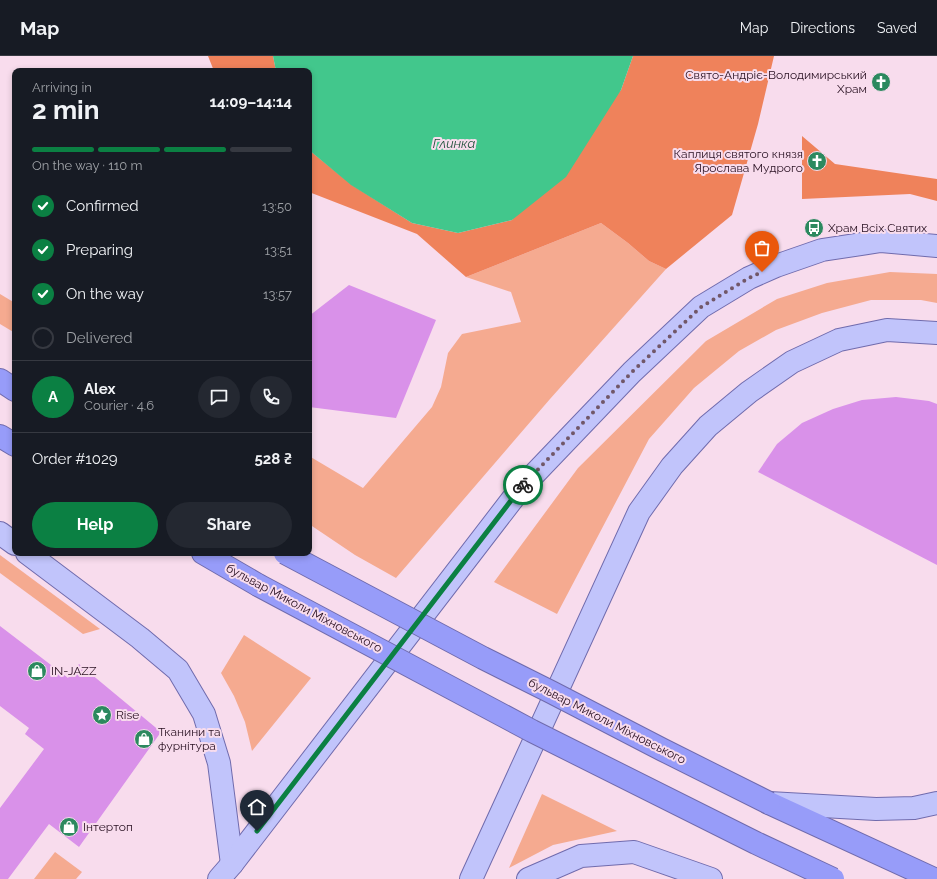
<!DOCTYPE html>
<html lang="en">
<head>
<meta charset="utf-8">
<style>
	:root { --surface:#171b24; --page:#242831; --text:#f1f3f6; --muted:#9ea1a6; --line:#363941; --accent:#0b8043 }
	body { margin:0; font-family:Raleway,sans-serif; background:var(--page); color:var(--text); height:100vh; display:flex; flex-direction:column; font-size:15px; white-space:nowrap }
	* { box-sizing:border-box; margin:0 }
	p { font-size:13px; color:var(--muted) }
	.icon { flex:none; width:22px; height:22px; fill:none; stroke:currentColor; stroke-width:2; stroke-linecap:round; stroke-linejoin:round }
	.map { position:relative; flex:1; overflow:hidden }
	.side { position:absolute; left:12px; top:12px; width:300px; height:488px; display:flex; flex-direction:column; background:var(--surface); border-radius:8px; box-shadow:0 2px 6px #0003 }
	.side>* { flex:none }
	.pin { position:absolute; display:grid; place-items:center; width:34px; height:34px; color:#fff; margin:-41px -17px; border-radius:50% 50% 50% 0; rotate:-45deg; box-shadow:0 0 4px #0007 }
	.pin .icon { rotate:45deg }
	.courier { position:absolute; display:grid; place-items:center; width:40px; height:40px; margin:-20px; border:3px solid #0b8043; border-radius:50%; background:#fff; color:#222; box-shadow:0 1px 5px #0007 }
	.overview em { font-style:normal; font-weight:700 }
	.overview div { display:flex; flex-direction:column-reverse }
	.overview { display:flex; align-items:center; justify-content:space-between; height:68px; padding:0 20px }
	h1 { font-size:26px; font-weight:700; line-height:30px }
	.bar { display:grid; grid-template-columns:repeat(4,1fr); gap:6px 4px; align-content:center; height:48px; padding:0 20px }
	.bar i { height:5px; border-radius:3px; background:var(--line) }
	.bar .selected { background:var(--accent) }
	.bar p { grid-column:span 4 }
	.line { display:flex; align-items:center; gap:10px; padding:0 20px; border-top:1px solid var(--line) }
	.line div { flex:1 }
	.round { display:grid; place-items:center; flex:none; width:42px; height:42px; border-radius:21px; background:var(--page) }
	ol { padding:0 20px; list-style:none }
	li { display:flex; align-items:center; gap:12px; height:44px }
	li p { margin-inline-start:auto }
	li .icon { padding:4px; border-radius:50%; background:var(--accent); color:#fff; stroke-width:4 }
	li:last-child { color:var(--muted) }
	li i { width:22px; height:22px; border:2px solid var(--line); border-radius:50% }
	.action { display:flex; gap:8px; margin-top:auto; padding:8px 20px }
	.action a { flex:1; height:46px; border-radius:24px; background:var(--accent); color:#fff; font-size:16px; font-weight:700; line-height:46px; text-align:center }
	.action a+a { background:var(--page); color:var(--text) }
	header { display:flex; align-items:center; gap:24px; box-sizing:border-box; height:56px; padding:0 20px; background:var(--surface); border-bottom:1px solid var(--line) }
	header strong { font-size:19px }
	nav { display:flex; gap:22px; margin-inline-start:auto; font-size:14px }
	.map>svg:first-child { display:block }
</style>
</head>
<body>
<header>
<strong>Map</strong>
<nav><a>Map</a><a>Directions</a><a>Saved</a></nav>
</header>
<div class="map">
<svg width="937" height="823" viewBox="0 0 937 823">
	<rect width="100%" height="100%" fill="#f8dced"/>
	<g fill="#f5aa90">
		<polygon points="601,167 628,187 649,205 666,213 550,343 396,522 355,499 309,468 309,400 363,432 432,351 441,331 448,297 462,278 521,266 511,236 466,221"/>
		<polygon points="890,216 937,218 937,247 921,244 871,244 822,257 776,274 739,295 694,332 649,383 557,558 494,526 578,412 706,285 777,243 827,227"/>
		<polygon points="0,238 15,247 15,277 0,268"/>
		<polygon points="0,499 100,573 83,578 0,517"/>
		<polygon points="244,579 311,622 252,695 245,666 234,640 221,617"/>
		<polygon points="542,738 617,775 553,789 509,812"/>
		<polygon points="55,796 82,816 76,823 34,823"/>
	</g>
	<g fill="#ef825b">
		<polygon points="208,0 273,0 276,15 214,15"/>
		<polygon points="633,0 774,0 758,68 732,159 666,213 649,205 628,187 601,167 466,221 417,178 309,136 309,94 352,129 412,167 458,177 512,164 621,34"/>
		<polygon points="802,80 835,108 937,123 937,145 910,138 802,143"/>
	</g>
	<polygon fill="#42c78c" points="273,0 633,0 621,34 566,121 512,164 458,177 412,167 351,129 309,94 309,15 276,15"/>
	<g fill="#d991e9">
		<polygon points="349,229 436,264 396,362 309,351 309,260"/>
		<polygon points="896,341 929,345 937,348 937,509 758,416 777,388 802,367 833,353 862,344"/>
		<polygon points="0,570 68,622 79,608 161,676 79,791 49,768 8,823 0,823 0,752 44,693 25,678 29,672 0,650"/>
	</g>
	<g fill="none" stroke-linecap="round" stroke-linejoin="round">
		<g stroke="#706bad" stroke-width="24">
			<g id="major">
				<polyline points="0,477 15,488"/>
				<polyline points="27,497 140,582 178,614 204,658 219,707 232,808"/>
				<polyline points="769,747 876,753 914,752 937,747"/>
				<polyline points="219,823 232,808 521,432 632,316 701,251 749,222 776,210 822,194 881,185 937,190"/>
				<polyline points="471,823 639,456 672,410 708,370 749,336 792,306 839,284 887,274 937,277"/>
				<polyline points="528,823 581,800 634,796 711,823"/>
			</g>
		</g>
		<g stroke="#706bad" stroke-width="24">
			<g id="highway">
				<polyline points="0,324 15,334"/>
				<polyline points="0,380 15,389"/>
				<polyline points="203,497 258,529"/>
				<polyline points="769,747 934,823"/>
			</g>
		</g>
		<use href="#major" stroke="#c1c4fb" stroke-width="22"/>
		<use href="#highway" stroke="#979cf9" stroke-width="22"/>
		<g stroke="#706bad" stroke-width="24" stroke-linecap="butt">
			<g id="highway-bridge">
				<polyline points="285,497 483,602 551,636 663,694 769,747"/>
				<polyline points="258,529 532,675 756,787 833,823"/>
			</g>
		</g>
		<use href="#highway-bridge" stroke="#979cf9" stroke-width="22"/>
	</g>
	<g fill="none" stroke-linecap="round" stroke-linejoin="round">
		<polyline stroke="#715768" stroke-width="4" stroke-dasharray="0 7.2" points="523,429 632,316 701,251 749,222 762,216"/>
		<polyline stroke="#0b8043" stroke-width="5" points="257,775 523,429"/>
	</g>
	<defs>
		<g id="church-disc" transform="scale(1)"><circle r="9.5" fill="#2c895f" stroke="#f8dced"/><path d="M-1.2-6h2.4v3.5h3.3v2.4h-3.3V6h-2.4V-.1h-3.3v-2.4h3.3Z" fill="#fff"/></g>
		<g id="bus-disc" transform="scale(1)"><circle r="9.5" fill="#2c895f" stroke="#f8dced"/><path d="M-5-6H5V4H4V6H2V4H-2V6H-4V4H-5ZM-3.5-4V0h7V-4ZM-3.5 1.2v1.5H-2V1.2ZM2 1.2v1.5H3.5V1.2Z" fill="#fff"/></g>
		<g id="shop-disc" transform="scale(1)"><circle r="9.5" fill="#2c895f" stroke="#f8dced"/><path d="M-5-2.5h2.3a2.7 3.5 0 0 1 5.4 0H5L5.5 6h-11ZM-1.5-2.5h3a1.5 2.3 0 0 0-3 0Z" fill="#fff"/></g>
		<g id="sight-disc" transform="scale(1)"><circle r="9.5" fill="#2c895f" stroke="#f8dced"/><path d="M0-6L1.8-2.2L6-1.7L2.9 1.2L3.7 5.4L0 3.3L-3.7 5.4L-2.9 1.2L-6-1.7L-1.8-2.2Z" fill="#fff"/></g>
	</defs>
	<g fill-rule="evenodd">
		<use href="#church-disc" x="881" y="26"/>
		<use href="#church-disc" x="817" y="105"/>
		<use href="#bus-disc" x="814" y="172"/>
		<use href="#shop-disc" x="37" y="615"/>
		<use href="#sight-disc" x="102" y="659"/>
		<use href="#shop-disc" x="144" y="683"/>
		<use href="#shop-disc" x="69" y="771"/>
	</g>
	<g text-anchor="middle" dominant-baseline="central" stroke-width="4" stroke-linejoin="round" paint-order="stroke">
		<g font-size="12" fill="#281021" stroke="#f8dced" text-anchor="start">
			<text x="867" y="19" text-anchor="end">Свято-Андріє-Володимирський<tspan x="867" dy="14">Храм</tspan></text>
			<text x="803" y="98" text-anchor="end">Каплиця святого князя<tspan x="803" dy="14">Ярослава Мудрого</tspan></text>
			<text x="828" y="172">Храм Всіх Святих</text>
			<text x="51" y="615">IN-JAZZ</text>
			<text x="116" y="659">Rise</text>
			<text x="158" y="676">Тканини та<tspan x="158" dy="14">фурнітура</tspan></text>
			<text x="83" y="771">Інтертоп</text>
		</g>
		<g font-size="12" fill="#281021" stroke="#f8dced">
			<text transform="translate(304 552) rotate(28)">бульвар Миколи Міхновського</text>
			<text transform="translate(607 665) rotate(27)">бульвар Миколи Міхновського</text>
		</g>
		<g font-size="13" font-style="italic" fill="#1e523a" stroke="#f8dced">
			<text x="454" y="87">Глинка</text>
		</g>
	</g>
</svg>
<div class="pin" style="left:762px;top:216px;background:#ea580c"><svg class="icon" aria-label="bag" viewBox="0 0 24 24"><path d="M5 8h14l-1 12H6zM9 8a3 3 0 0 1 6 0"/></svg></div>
<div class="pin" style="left:257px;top:775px;background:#1f2937"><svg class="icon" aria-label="home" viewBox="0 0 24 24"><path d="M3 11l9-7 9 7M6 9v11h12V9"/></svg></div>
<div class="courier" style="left:523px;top:429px"><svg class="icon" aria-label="bike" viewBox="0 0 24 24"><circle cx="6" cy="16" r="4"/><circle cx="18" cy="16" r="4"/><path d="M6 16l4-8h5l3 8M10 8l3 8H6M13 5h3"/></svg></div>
<section class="side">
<div class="overview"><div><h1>2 min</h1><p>Arriving in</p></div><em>14:09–14:14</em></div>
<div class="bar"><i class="selected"></i><i class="selected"></i><i class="selected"></i><i></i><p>On the way · 110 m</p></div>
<ol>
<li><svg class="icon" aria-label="check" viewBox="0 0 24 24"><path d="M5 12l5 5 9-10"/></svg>Confirmed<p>13:50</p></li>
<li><svg class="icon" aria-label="check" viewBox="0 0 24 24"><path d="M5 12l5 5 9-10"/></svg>Preparing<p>13:51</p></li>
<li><svg class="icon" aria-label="check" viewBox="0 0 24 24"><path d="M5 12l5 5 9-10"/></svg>On the way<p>13:57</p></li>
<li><i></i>Delivered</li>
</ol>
<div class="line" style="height:72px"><b class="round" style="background:var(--accent);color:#fff">A</b><div><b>Alex</b><p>Courier · 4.6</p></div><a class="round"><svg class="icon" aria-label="chat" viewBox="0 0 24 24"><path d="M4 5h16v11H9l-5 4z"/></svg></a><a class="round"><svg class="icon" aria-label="phone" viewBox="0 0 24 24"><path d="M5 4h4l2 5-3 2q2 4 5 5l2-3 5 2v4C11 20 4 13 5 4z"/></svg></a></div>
<div class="line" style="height:52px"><div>Order #1029</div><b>528 ₴</b></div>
<div class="action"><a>Help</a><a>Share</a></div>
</section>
</div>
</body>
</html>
